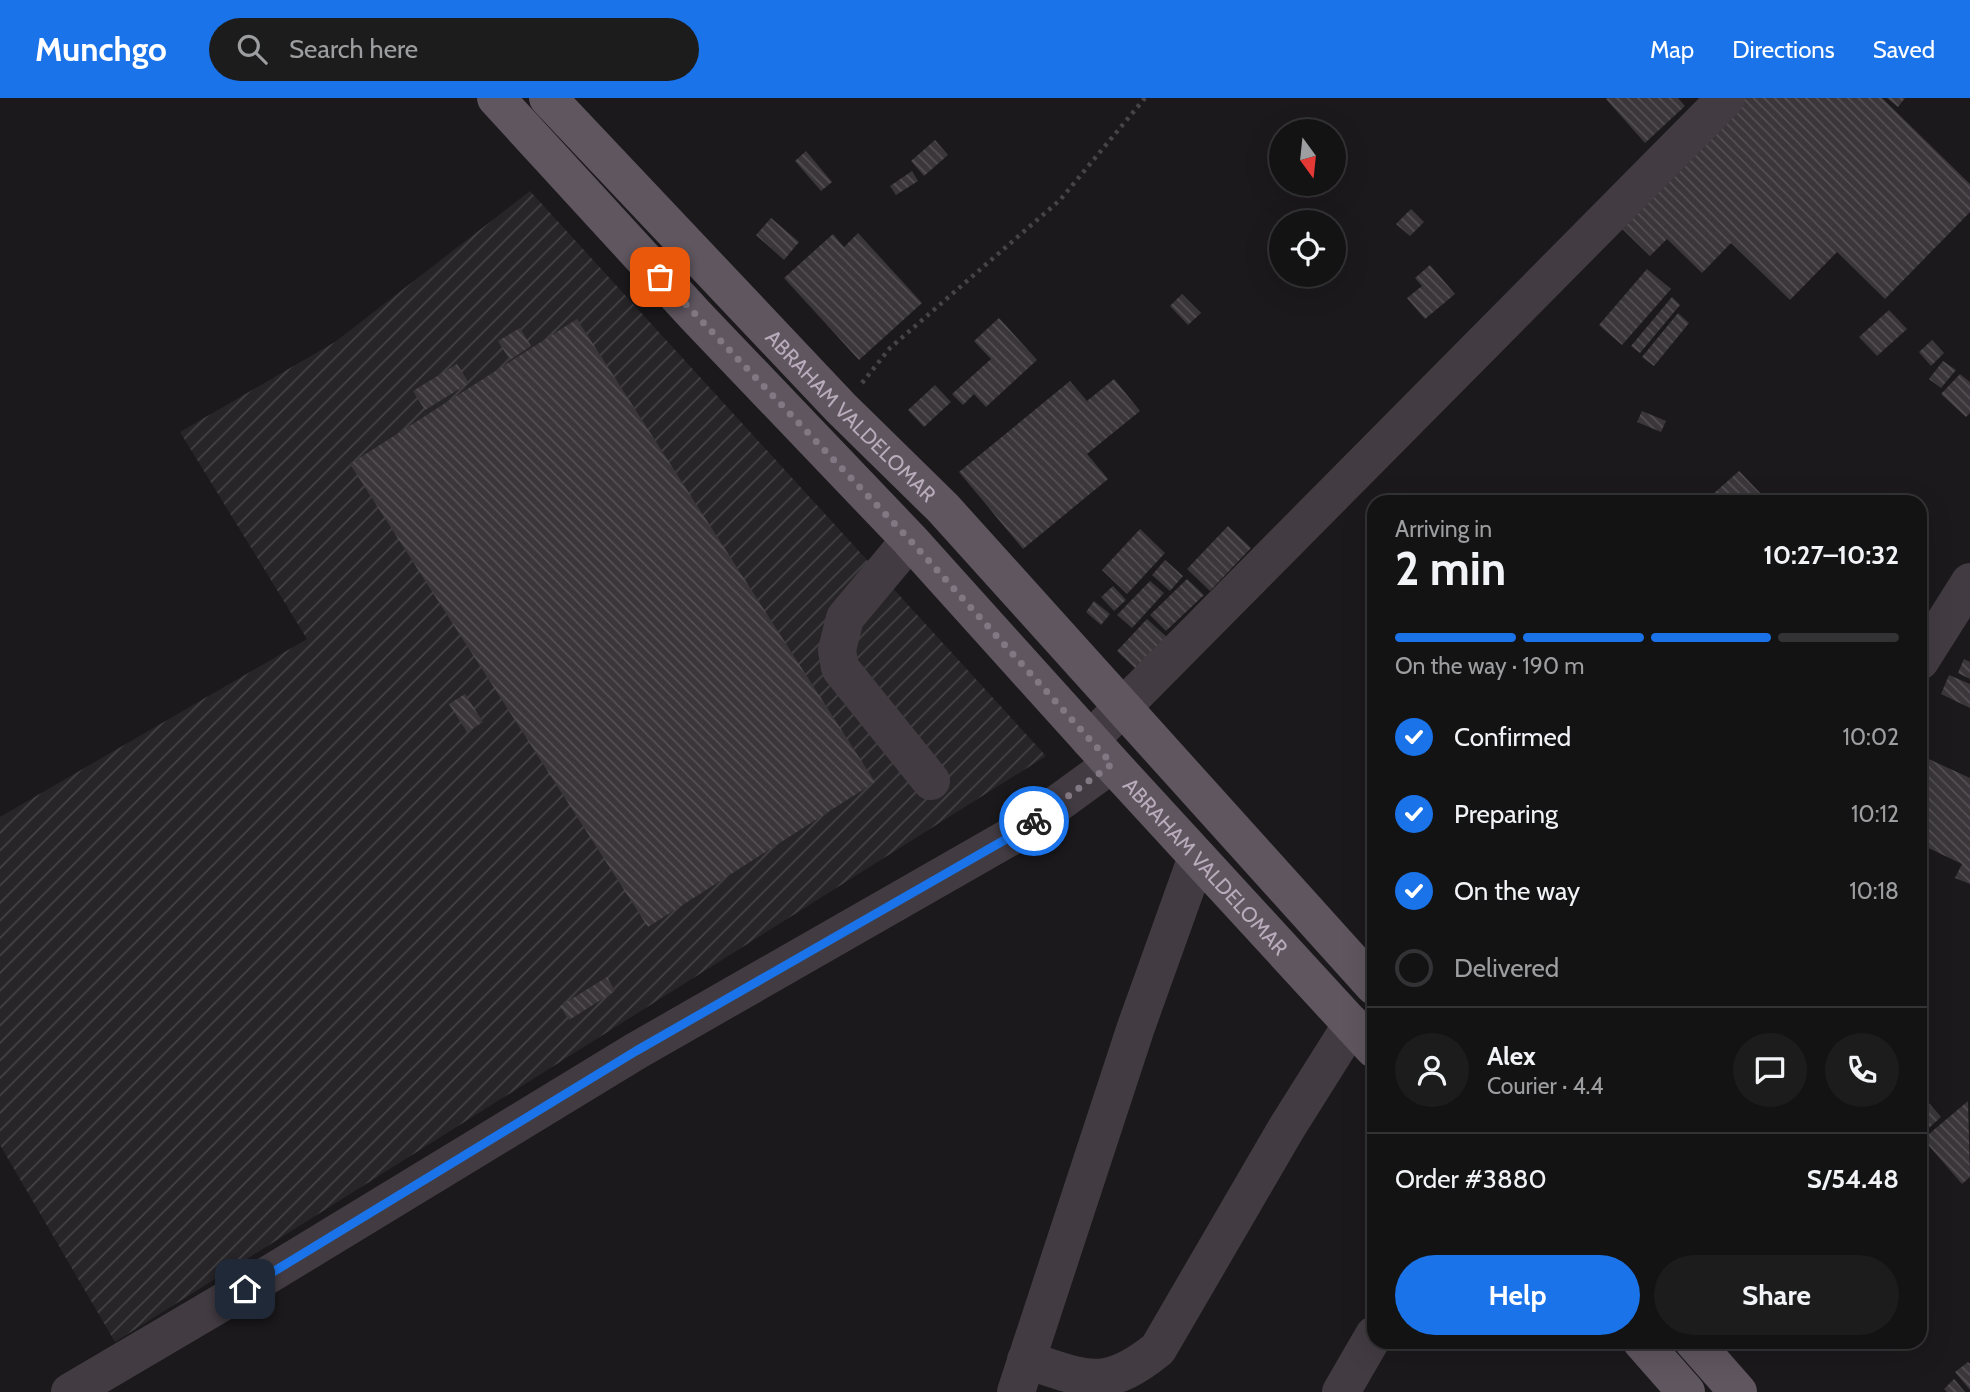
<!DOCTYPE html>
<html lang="en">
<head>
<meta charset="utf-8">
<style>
	:root { --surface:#141314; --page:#1d1c1d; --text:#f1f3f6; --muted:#9d9ea0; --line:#333234; --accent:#1a73e8 }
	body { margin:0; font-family:Cabin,sans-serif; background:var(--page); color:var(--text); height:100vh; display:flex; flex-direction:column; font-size:26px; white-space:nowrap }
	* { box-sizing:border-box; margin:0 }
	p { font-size:23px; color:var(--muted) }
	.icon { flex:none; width:38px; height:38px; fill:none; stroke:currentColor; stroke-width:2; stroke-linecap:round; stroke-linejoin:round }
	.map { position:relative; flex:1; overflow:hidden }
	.side { position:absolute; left:1367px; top:397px; width:560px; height:854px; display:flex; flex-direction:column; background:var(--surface); border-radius:21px; box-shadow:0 7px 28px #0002,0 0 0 2px var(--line) }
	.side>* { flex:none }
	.needle { width:46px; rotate:165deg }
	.tools { position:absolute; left:1269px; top:21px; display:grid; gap:14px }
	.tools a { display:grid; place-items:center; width:77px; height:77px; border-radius:50%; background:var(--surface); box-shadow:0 7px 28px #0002,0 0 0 2px var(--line); font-size:35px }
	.pin { position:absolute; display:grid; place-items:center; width:60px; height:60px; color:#fff; margin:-30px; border-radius:14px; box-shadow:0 4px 10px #0006 }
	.courier { position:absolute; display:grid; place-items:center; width:70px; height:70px; margin:-35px; border:5px solid #1a73e8; border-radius:50%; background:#fff; color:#222; box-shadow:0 2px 9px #0007 }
	.overview em { font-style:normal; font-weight:700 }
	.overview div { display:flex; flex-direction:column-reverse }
	.overview { display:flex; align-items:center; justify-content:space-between; height:119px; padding:0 28px }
	h1 { font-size:46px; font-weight:700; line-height:52px }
	.bar { display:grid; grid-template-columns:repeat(4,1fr); gap:10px 7px; align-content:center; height:84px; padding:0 28px }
	.bar i { height:9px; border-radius:5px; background:var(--line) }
	.bar .selected { background:var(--accent) }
	.bar p { grid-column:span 4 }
	.line { display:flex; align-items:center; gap:18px; padding:0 28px; border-top:2px solid var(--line) }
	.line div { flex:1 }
	.round { display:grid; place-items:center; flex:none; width:74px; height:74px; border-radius:37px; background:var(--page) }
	ol { padding:0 28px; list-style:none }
	li { display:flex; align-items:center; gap:21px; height:77px }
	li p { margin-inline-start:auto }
	li .icon { padding:7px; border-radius:50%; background:var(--accent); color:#fff; stroke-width:4 }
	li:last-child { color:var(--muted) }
	li i { width:38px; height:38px; border:4px solid var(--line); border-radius:50% }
	.button { display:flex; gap:14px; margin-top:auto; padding:14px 28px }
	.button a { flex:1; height:80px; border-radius:42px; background:var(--accent); color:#fff; font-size:28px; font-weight:700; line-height:80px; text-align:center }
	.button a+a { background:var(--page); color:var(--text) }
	header { display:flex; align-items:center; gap:42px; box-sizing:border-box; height:98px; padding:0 35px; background:var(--accent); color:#fff }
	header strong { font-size:33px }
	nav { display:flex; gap:38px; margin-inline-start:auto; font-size:24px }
	.search { width:490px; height:63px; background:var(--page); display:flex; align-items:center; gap:18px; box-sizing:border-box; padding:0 24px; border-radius:38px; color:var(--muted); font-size:26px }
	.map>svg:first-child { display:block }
</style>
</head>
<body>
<header>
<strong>Munchgo</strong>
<div class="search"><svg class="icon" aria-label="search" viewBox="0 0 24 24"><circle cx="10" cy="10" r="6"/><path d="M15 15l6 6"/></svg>Search here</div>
<nav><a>Map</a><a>Directions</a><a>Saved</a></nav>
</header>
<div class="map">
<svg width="1970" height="1294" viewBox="0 0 1970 1294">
	<defs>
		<pattern id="industrial-furrows" width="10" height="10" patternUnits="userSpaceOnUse" patternTransform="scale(1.75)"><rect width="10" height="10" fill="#282528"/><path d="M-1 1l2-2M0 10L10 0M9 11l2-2" fill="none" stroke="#454245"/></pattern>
		<pattern id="building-back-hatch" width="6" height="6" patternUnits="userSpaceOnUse" patternTransform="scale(1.75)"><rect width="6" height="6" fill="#3a363a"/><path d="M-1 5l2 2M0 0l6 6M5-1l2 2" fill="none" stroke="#545055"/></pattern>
	</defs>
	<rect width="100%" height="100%" fill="#1b191b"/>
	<polygon fill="url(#industrial-furrows)" points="530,93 1046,658 115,1244 0,1047 0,719 307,541 180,334 335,244"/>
	<g fill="url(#building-back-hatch)">
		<polygon points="1608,0 1678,0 1685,8 1645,45 1606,1"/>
		<polygon points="1736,0 1882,0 1970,86 1970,114 1885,201 1837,154 1790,202 1731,145 1702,175 1667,141 1650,158 1615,124"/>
		<polygon points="1887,0 1905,0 1898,9"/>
		<polygon points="935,42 948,57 924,78 911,63"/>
		<polygon points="806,53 832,84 821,93 795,63"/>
		<polygon points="912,73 918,83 896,97 890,88"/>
		<polygon points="1411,111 1424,124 1410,138 1396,126"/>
		<polygon points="771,120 799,144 784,162 756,137"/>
		<polygon points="858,135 922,205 859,262 784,180 833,136 844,149"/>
		<polygon points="1430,167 1455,196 1425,221 1407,200 1422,188 1415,180"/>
		<polygon points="1647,171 1671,191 1622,247 1599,227"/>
		<polygon points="1182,196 1201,215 1188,227 1170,208"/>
		<polygon points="1672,199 1680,207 1640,255 1631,248"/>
		<polygon points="1889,212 1907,231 1877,258 1859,239"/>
		<polygon points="1678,215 1689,225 1654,268 1642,259"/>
		<polygon points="999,220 1037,262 986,309 974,296 963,307 952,296 991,261 974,243"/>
		<polygon points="577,221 875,684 648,829 350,366"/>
		<polygon points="520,230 531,248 510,262 498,243"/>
		<polygon points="1932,242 1944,255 1931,268 1919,254"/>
		<polygon points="1943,263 1956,272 1941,290 1929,281"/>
		<polygon points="457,266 469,285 425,312 413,293"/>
		<polygon points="1960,276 1970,284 1970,315 1966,319 1941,296"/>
		<polygon points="1114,281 1140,313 1087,356 1108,381 1023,451 959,374 1070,283 1087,303"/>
		<polygon points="935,287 951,304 924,329 908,312"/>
		<polygon points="1642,313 1666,323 1661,334 1637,324"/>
		<polygon points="1739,373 1765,400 1761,404 1704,404"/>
		<polygon points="1228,428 1251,450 1210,493 1187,471"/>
		<polygon points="1140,431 1165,455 1127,496 1102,472"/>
		<polygon points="1165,462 1183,478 1170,493 1152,477"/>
		<polygon points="1187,481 1204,497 1166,533 1150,517"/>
		<polygon points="1150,483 1164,495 1132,530 1117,517"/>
		<polygon points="1113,488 1126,502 1114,513 1101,499"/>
		<polygon points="1094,503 1110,516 1101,527 1086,514"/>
		<polygon points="1147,521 1169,541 1138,573 1117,553"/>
		<polygon points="1964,561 1970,564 1970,581 1958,575"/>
		<polygon points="1949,577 1970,586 1970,610 1941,596"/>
		<polygon points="465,596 483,624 467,634 449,606"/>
		<polygon points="1920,657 1970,680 1970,786 1955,780 1962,766 1920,746"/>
		<polygon points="607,879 615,893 569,922 560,908"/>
		<polygon points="1920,995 1941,1019 1920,1038"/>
		<polygon points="1968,1003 1970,1079 1962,1086 1923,1041"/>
		<polygon points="1968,1264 1970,1266 1970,1292 1955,1274"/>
		<polygon points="1954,1281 1965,1294 1947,1294 1944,1291"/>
	</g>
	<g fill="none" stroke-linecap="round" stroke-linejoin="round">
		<polyline stroke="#484249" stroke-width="4.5" stroke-dasharray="3.5 5" stroke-linecap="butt" points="862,285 890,250 1060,102 1145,0"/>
		<g stroke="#423c42" stroke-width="38">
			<polyline points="910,442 845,520 837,552 840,570 931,683"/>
			<polyline points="1920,563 1970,484"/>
			<polyline points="1090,642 1726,0"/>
			<path d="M 1026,1262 C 1086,1281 1105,1294 1158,1251 L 1286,1031 L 1352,926"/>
			<polyline points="70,1294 245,1191 636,953 1017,735 1112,666"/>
			<polyline points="1016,1294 1136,929 1197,759"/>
			<polyline points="1341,1294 1374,1237"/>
		</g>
		<g stroke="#5f565f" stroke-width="38">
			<path id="s1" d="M 496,0 L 696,218 L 910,442 L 1112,666 L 1374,951"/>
			<path id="s2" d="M 548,0 L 841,310 L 943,410 L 1374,888"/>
			<polyline points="1642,1244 1686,1294"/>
			<polyline points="1694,1244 1738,1294"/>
		</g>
	</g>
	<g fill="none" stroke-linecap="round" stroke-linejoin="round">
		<polyline stroke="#827883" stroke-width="7" stroke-dasharray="0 12.6" points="660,179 910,442 1112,666 1034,723"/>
		<polyline stroke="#1a73e8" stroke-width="9" points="245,1191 636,953 1017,735 1034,723"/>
	</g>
	<g text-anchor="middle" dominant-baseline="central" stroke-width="5" stroke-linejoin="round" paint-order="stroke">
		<g font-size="21" fill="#b9abbb" stroke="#161416">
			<text stroke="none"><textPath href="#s2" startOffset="439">ABRAHAM VALDELOMAR</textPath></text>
			<text stroke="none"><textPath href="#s1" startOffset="1046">ABRAHAM VALDELOMAR</textPath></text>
		</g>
	</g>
</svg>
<div class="tools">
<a><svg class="needle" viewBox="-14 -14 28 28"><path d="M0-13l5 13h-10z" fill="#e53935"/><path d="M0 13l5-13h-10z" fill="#9d9ea0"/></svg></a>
<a><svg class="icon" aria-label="locate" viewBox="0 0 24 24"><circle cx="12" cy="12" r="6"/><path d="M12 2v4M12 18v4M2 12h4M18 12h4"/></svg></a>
</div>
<div class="pin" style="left:660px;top:179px;background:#ea580c"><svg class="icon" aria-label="bag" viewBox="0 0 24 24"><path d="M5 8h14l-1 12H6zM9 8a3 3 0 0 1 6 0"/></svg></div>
<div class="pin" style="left:245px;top:1191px;background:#1f2937"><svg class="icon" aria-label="home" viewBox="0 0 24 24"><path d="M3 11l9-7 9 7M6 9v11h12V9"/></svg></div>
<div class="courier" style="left:1034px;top:723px"><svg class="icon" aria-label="bike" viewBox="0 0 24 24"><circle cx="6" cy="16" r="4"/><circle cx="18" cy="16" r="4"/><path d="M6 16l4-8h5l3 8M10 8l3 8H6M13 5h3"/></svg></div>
<section class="side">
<div class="overview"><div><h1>2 min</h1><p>Arriving in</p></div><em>10:27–10:32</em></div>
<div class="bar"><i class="selected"></i><i class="selected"></i><i class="selected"></i><i></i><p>On the way · 190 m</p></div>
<ol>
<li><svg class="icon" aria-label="check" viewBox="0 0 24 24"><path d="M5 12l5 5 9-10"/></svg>Confirmed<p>10:02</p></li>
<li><svg class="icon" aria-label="check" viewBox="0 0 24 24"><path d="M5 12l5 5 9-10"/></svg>Preparing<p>10:12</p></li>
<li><svg class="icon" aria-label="check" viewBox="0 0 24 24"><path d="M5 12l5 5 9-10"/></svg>On the way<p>10:18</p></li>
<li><i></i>Delivered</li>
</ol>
<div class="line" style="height:126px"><a class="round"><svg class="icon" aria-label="person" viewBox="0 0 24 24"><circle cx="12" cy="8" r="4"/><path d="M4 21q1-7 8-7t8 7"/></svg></a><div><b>Alex</b><p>Courier · 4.4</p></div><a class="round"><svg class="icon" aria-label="chat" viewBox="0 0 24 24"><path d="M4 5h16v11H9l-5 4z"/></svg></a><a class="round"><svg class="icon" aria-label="phone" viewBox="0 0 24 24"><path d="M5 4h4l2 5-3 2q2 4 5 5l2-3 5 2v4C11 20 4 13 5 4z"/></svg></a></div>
<div class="line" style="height:91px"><div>Order #3880</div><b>S/54.48</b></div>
<div class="button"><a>Help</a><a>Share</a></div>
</section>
</div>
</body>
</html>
